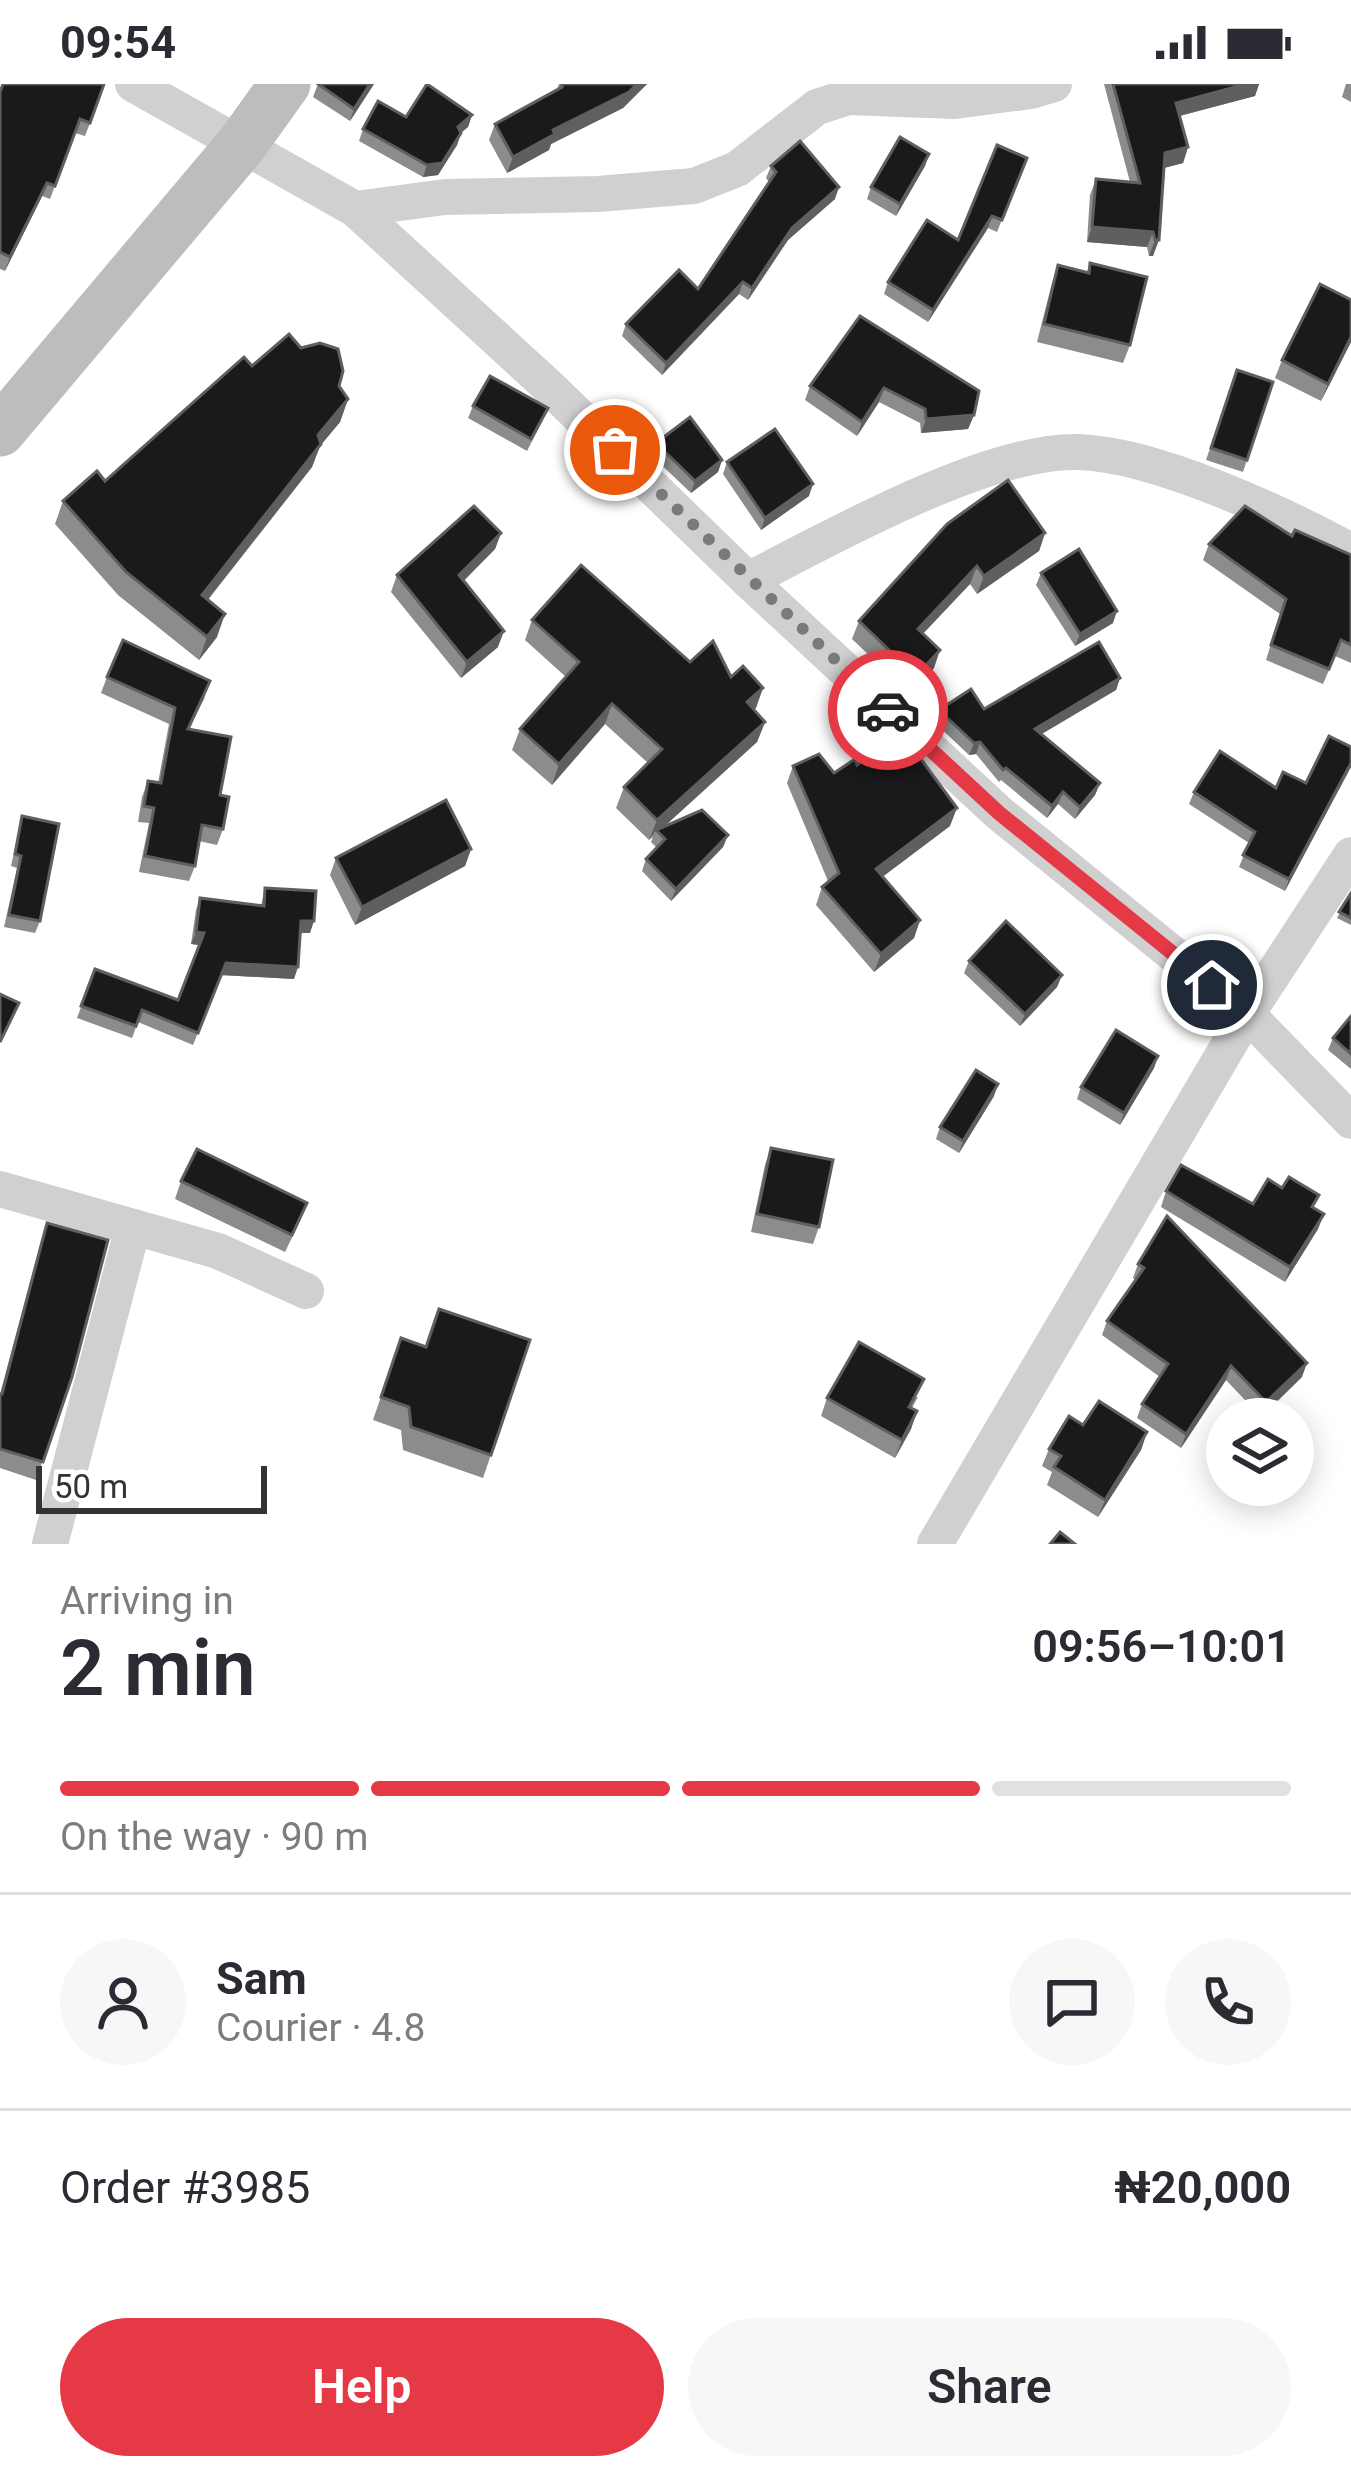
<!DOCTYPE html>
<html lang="en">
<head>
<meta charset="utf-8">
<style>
	:root { --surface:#fff; --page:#f7f7f7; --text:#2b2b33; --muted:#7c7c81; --line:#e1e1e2; --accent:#e63946 }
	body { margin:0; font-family:Roboto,sans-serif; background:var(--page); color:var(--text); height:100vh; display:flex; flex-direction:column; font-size:45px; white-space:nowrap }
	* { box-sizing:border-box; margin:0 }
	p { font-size:39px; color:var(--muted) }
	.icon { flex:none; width:66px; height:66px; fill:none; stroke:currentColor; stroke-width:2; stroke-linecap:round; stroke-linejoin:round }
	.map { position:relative; height:1460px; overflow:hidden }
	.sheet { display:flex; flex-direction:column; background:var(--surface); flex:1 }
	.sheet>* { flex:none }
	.controls { position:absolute; left:1206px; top:1314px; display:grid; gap:24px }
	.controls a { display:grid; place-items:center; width:108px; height:108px; border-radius:50%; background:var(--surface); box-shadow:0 6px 30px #0003; font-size:60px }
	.scale { position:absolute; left:36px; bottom:30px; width:231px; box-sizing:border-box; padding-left:12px; border:6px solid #333; border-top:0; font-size:33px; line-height:42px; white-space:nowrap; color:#333; -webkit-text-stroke:9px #fff; paint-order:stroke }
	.pin { position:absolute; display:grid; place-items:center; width:102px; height:102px; color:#fff; margin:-51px; border:6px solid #fff; border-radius:50%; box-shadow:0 3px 12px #0007 }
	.courier { position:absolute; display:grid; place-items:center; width:120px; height:120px; margin:-60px; border:9px solid #e63946; border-radius:50%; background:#fff; color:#222; box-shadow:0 3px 15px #0007 }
	.summary em { font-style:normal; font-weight:600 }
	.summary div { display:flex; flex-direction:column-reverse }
	.summary { display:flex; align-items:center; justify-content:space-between; height:204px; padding:0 60px }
	h1 { font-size:78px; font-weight:600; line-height:90px }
	.bar { display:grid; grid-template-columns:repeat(4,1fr); gap:18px 12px; align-content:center; height:144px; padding:0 60px }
	.bar i { height:15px; border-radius:9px; background:var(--line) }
	.bar .active { background:var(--accent) }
	.bar p { grid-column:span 4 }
	.line { display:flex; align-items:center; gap:30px; padding:0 60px; border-top:3px solid var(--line) }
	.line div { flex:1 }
	.round { display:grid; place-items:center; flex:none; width:126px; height:126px; border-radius:63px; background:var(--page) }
	.cta { display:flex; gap:24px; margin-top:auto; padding:24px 60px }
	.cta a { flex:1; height:138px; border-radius:72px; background:var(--accent); color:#fff; font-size:48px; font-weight:600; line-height:138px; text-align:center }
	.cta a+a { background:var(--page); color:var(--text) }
	.status { display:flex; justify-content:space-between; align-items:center; height:84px; padding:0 60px; background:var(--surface); direction:ltr }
	.status svg { height:33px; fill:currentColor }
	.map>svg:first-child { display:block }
</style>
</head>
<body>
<div class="status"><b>09:54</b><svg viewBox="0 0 49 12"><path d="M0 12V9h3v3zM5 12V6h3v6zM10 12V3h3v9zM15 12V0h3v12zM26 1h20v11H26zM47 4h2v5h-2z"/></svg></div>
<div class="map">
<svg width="1351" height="1460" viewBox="0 0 1351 1460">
	<rect width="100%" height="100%" fill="#fff"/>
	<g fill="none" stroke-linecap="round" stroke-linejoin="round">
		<g stroke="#d0d0d0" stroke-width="36">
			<polyline points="133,0 355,125 548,302 748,496 999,729 1247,930 1351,1037"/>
			<polyline points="355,125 445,113 598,110 694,102 737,85 817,23 848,13 955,17 1031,7 1054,0"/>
			<path d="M 748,496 C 830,454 988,365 1078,368 C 1155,370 1283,430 1351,467"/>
			<polyline points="0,1105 218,1167 306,1207"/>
			<polyline points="50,1460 133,1143"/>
			<polyline points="935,1460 1247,930 1351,771"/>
		</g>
		<polyline stroke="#bdbdbd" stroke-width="51" points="0,347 242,60 285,0"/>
	</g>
	<g fill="#8c8c8c">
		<polygon points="105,0 85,52 75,49 50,115 42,112 5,187 0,185 0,8"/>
		<polygon points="318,0 374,0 350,37 313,13"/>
		<polygon points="559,0 647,0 623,24 551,60 549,66 507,89 489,56 495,40 557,5"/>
		<polygon points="1104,0 1259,0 1255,12 1180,32 1188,63 1183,79 1164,84 1153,172 1149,172 1147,163 1087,158 1090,111 1096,95 1130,98"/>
		<polygon points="1346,0 1351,0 1351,18 1342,13"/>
		<polygon points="472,31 468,43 461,49 457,61 438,91 423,93 359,57 363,45 406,33"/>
		<polygon points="929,70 925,82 896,132 867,115 871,103"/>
		<polygon points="1027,74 997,148 988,144 928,238 884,210 888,198 958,156"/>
		<polygon points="771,82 835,115 788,156 748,216 739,210 662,291 622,252 626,240 698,205 769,98 766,94"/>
		<polygon points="1090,179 1130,261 1123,279 1037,258 1052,199 1058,181 1087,188"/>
		<polygon points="860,232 974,331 968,345 921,349 920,339 879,318 857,352 805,316 810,302"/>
		<polygon points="1351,258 1321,317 1275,294 1282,276"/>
		<polygon points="252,282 339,302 348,315 340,338 320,362 312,383 208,516 217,553 199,576 118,511 55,440 63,417 105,397"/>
		<polygon points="1237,286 1247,376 1243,388 1206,376"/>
		<polygon points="473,322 543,336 527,367 468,334"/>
		<polygon points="656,359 722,376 718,388 691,409 651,371"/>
		<polygon points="727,378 809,412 761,446 723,390"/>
		<polygon points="501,449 495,465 464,497 498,563 461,594 391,508 397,491"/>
		<polygon points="1045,449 1039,467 977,510 970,500 923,550 934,584 910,610 852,555 859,537"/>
		<polygon points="1292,452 1351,471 1351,579 1335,572 1323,600 1266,576 1280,530 1203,476 1209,460"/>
		<polygon points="1041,489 1113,539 1075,562 1036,501"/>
		<polygon points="532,536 690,578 763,604 754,626 765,638 757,658 666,741 728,751 723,763 671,817 642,787 646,775 657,764 651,758 653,753 649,756 616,724 624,703 648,679 605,640 552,701 512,666 520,645 566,593 525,556"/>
		<polygon points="107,593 205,613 189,645 220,711 223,745 217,761 199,757 195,782 189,797 139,788 149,739 138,738 142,713 148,697 158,699 169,640 101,609"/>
		<polygon points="1120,594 1116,606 1041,650 1100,699 1095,711 1075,735 1058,720 1047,734 1001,696 999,698 976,670 969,671 934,638 939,626 984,625"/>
		<polygon points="1351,663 1285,807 1239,783 1249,759 1189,720 1194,708 1276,704 1306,699"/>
		<polygon points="857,681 950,742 882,793 920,836 914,854 874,888 816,821 822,803 828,797 787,699 793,682 834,689"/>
		<polygon points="22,732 40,837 35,849 4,843 17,784 11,782"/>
		<polygon points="471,765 465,782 355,841 330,791 336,774"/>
		<polygon points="265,804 310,849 300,849 294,895 221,891 193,961 138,938 132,954 77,934 95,885 178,916 199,861 191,860 196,826 200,814 261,822"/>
		<polygon points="1351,809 1351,841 1337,834"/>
		<polygon points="969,877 1062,891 1057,903 1020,942 964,889"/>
		<polygon points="1351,932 1351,985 1328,966 1333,954"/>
		<polygon points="1158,972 1154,984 1120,1041 1077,1015 1081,1003"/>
		<polygon points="994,1012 959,1069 936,1055 940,1043"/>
		<polygon points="771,1064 819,1143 813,1160 751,1148 765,1081"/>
		<polygon points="181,1097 300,1137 285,1168 175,1115"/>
		<polygon points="1166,1107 1253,1120 1314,1124 1318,1145 1285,1198 1161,1123"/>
		<polygon points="47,1139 72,1293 36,1396 0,1384 0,1310 41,1157"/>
		<polygon points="1138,1180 1302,1293 1261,1333 1226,1296 1181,1364 1137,1334 1142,1320 1160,1293 1102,1251 1107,1237 1136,1196 1133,1194"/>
		<polygon points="401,1254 425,1262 530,1256 483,1394 403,1366 401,1346 373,1336"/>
		<polygon points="918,1313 912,1324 917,1327 911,1345 895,1374 821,1332 827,1314"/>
		<polygon points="1083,1341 1147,1348 1141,1366 1098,1433 1047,1401 1052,1388 1042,1382 1049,1365"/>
	</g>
	<g fill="#5f5f5f">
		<polygon points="370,0 374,0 350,37 354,25"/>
		<polygon points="637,0 647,0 623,24 551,60 549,66 507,89 513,73 553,46"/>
		<polygon points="1246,0 1259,0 1255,12 1171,34 1176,19"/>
		<polygon points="472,31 468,43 453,55 458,43"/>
		<polygon points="461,49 457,61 438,91 423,93 427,81"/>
		<polygon points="1188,63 1183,79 1160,85 1165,69"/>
		<polygon points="929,70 925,82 896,132 900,120"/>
		<polygon points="47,99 42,112 5,187 10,173"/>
		<polygon points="839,103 835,115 788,156 748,216 752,204 792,144"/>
		<polygon points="992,132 988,144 928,238 933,226"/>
		<polygon points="1092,143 1153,148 1147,163 1087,158"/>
		<polygon points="1155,156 1159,156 1153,172 1149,172"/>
		<polygon points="743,198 739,210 662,291 666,279"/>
		<polygon points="1351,253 1351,258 1321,317 1328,300"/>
		<polygon points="884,304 879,318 857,352 862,338"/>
		<polygon points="348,315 340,338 320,362 312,383 193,534 202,511 318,351"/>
		<polygon points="974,331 968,345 921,349 926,335"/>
		<polygon points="722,376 718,388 691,409 695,397"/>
		<polygon points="813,400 809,412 761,446 765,434"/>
		<polygon points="501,449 495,465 453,507 459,491"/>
		<polygon points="1045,449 1039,467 977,510 984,492"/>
		<polygon points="977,482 970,500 911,562 918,545"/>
		<polygon points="1117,527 1113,539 1075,562 1080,550"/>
		<polygon points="225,530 217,553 199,576 207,553"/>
		<polygon points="504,547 498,563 461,594 467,578"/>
		<polygon points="940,566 934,584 910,610 916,592"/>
		<polygon points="1120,594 1116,606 1030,657 1035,645"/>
		<polygon points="763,604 756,624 739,639 747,618"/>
		<polygon points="612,620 605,640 552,701 559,680"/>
		<polygon points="765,638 757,658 658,748 656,746 649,756 657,736"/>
		<polygon points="980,658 976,670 969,671 974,659"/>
		<polygon points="1351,679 1351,683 1285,807 1289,795"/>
		<polygon points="1100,699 1095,711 1075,735 1080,723"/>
		<polygon points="1063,708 1058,720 1047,734 1052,722"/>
		<polygon points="957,724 950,742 869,803 876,785"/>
		<polygon points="728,751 723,763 671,817 676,805"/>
		<polygon points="471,765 465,782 355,841 362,823"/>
		<polygon points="920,836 914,854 874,888 881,870"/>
		<polygon points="301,837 314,837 310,849 296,849"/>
		<polygon points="196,848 204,849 200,861 191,860"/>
		<polygon points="226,879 298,883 294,895 221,891 193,961"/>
		<polygon points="1062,891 1057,903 1020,942 1025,930"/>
		<polygon points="1158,972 1154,984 1120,1041 1124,1029"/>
		<polygon points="998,1000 994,1012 959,1069 963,1057"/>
		<polygon points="1324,1130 1318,1145 1285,1198 1290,1183"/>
		<polygon points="1307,1279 1302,1293 1261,1333 1266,1318"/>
		<polygon points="1231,1282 1226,1296 1181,1364 1186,1350"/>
		<polygon points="917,1327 911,1345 895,1374 902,1356"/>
		<polygon points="1147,1348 1141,1366 1098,1433 1105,1416"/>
	</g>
	<g fill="#1a1a1a" stroke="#5f5f5f" stroke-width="3">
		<polygon points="3,0 104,0 90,39 80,35 55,102 47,99 10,173 0,168 0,8"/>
		<polygon points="318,0 370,0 354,25"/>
		<polygon points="427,0 472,31 458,43 461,49 442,79 427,81 363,45 378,17 406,33"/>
		<polygon points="562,0 637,0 629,8 553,46 555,50 513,73 495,40 562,3"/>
		<polygon points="1113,0 1246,0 1176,19 1188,63 1165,69 1159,156 1155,156 1153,148 1092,143 1096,95 1140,99"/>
		<polygon points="900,53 929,70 900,120 871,103"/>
		<polygon points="800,57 839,103 792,144 752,204 743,198 666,279 626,240 679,186 698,205 776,88 771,82"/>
		<polygon points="997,61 1027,74 1002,136 992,132 933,226 888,198 927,136 958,156"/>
		<polygon points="1090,179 1147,193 1130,261 1044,240 1058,181 1089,189"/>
		<polygon points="1320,200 1351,216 1351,253 1328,300 1282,276"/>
		<polygon points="860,232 979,307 974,331 926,335 925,325 884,304 862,338 810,302"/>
		<polygon points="289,250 301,264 320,259 338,265 343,287 339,302 348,315 318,351 321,360 202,511 225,530 207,553 126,488 63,417 97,387 105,397 244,273 252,282"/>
		<polygon points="1237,286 1273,298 1247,376 1211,364"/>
		<polygon points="490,292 548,324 531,355 473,322"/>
		<polygon points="690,333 722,376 695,397 656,359"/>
		<polygon points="775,345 813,400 765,434 727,378"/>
		<polygon points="1008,396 1045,449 984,492 977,482 918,545 940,566 916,592 859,537 947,440"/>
		<polygon points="474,422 501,449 459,491 504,547 467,578 397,491"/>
		<polygon points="1245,422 1292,452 1295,446 1351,471 1351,561 1341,556 1329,585 1271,561 1286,515 1209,460"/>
		<polygon points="1079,465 1117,527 1080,550 1041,489"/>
		<polygon points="581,481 690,578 713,557 731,593 743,582 763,604 747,618 765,638 657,736 624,703 662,665 612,620 559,680 520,645 579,578 532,536"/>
		<polygon points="123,556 210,597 188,645 231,653 220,711 229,713 223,745 202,741 195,782 145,772 154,724 144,722 148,697 161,699 175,624 107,593"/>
		<polygon points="1099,558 1120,594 1035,645 1100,699 1080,723 1063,708 1052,722 1006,684 1003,686 980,658 974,659 939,626 971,605 984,625"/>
		<polygon points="901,648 957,724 876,785 920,836 881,870 822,803 839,789 793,682 819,670 834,689 855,675 857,681"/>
		<polygon points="1329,652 1351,663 1351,679 1289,795 1243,771 1255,748 1194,708 1220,667 1276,704 1283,688 1306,699"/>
		<polygon points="446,716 471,765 362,823 336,774"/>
		<polygon points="702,726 728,751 676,805 646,775 665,755 656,746"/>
		<polygon points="22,732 59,740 40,837 9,831 21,772 15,770"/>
		<polygon points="265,804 316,807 314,837 301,837 298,883 226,879 198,949 142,926 136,942 81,922 95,885 178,916 204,849 196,848 200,814 264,822"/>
		<polygon points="1351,809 1351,834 1339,828"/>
		<polygon points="1006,837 1062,891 1025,930 969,877"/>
		<polygon points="0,910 19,919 0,958"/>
		<polygon points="1351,932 1351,970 1333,954"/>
		<polygon points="1116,946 1158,972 1124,1029 1081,1003"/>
		<polygon points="976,986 998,1000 963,1057 940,1043"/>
		<polygon points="771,1064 833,1076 819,1143 757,1130"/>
		<polygon points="197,1065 307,1119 292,1151 181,1097"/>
		<polygon points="1181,1081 1253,1120 1268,1095 1282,1104 1289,1093 1319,1111 1312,1123 1324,1130 1290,1183 1166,1107"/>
		<polygon points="1167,1132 1307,1279 1266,1318 1231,1282 1186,1350 1142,1320 1168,1280 1107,1237 1144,1184 1138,1180"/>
		<polygon points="47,1139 108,1156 72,1293 43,1378 0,1365 0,1310 2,1310"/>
		<polygon points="439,1225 530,1256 491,1371 411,1343 409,1323 381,1313 401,1254 426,1263"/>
		<polygon points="859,1258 924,1295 909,1323 917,1327 902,1356 827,1314"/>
		<polygon points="1099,1317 1147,1348 1105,1416 1054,1383 1061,1372 1049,1365 1069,1332 1083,1341"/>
		<polygon points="1060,1448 1075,1460 1050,1460"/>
	</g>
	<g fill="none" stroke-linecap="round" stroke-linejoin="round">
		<polyline stroke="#7a7a7a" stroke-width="12" stroke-dasharray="0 21.6" points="615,366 888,626"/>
		<polyline stroke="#e63946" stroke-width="15" points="888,626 999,729 1212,901"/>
	</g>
</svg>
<div class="controls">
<a><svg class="icon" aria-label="layers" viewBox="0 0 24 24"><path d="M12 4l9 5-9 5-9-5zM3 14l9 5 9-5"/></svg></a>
</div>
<div class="scale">50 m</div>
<div class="pin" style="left:615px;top:366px;background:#ea580c"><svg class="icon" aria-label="bag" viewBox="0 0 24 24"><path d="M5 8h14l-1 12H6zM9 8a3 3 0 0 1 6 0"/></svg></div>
<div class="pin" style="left:1212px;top:901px;background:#1f2937"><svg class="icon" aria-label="home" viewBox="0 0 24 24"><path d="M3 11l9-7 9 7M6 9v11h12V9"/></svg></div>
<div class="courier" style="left:888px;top:626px"><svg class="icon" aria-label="car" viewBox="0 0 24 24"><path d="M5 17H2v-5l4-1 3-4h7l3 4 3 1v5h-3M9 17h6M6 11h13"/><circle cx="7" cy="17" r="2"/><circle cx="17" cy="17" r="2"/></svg></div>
</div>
<section class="sheet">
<div class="summary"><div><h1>2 min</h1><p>Arriving in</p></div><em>09:56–10:01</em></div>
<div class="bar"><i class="active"></i><i class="active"></i><i class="active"></i><i></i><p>On the way · 90 m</p></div>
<div class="line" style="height:216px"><a class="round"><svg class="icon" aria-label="person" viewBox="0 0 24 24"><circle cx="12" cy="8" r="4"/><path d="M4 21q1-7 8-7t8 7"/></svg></a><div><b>Sam</b><p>Courier · 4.8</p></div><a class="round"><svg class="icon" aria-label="chat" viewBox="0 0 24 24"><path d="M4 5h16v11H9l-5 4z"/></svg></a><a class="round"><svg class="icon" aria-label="phone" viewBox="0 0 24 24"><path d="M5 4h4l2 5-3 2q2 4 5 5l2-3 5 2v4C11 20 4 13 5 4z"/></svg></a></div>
<div class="line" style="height:156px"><div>Order #3985</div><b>₦20,000</b></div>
<div class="cta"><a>Help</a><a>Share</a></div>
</section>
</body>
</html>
